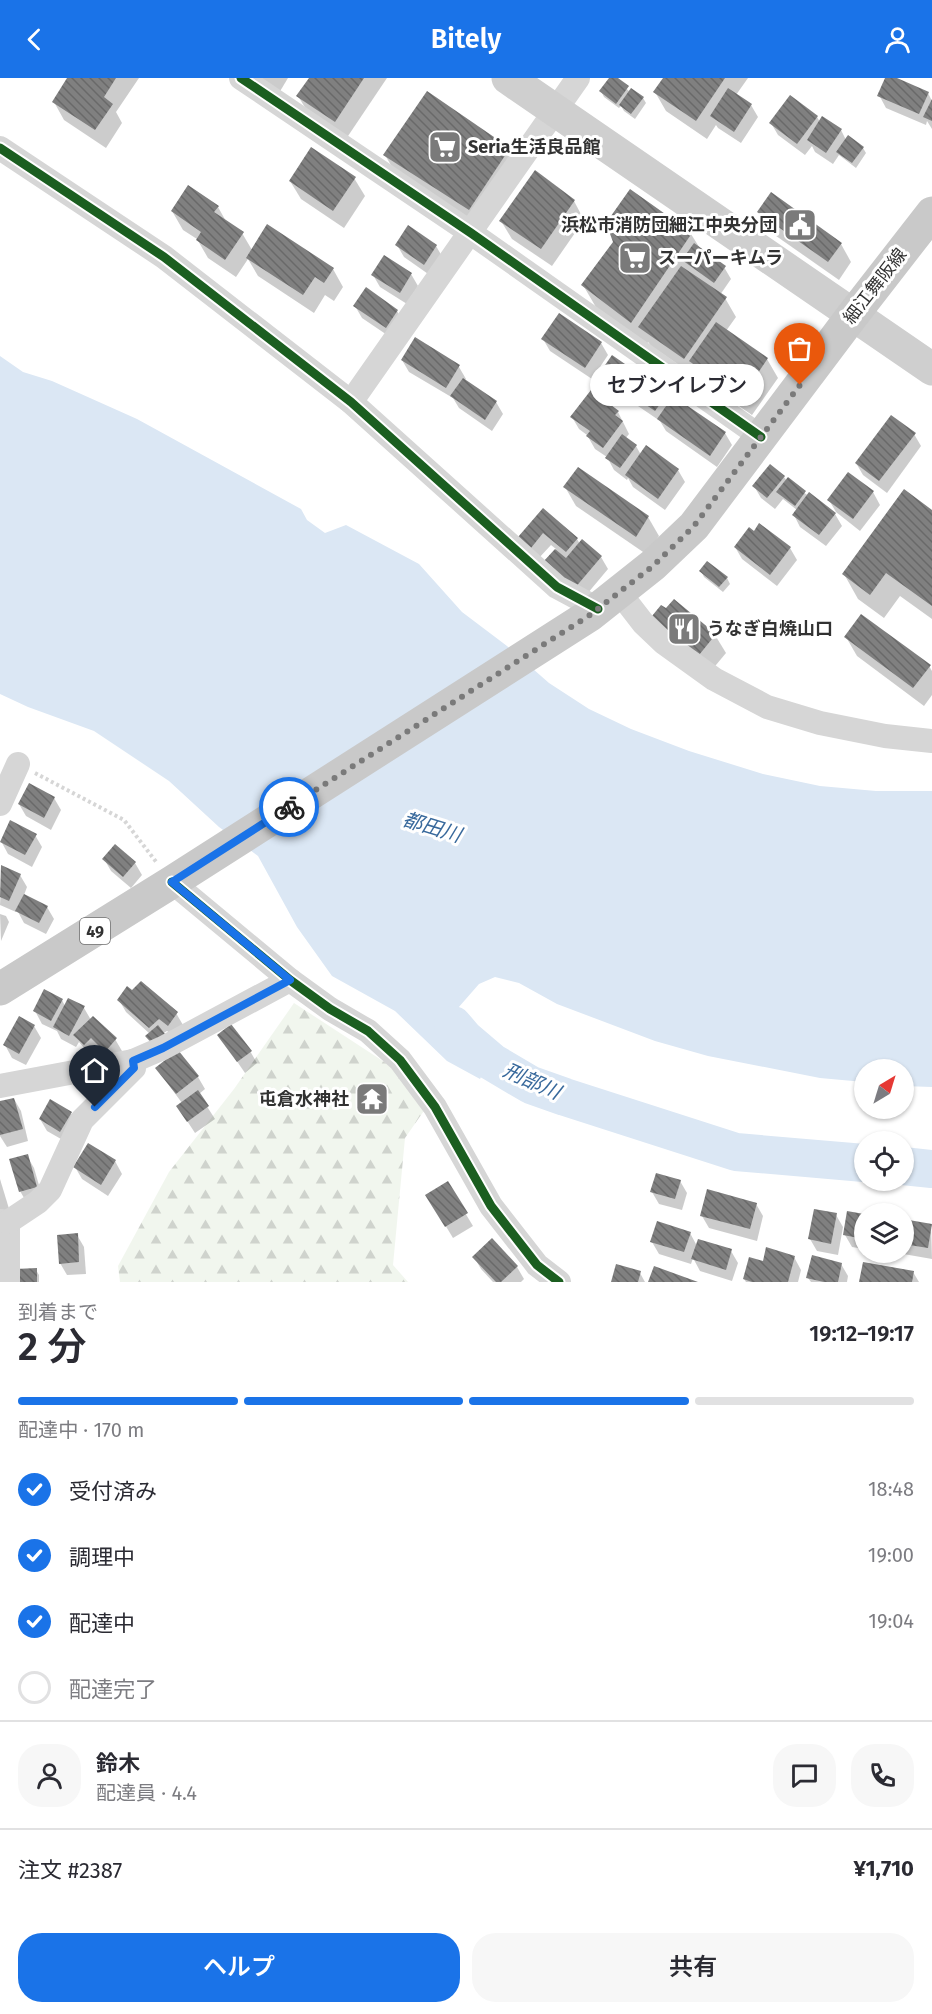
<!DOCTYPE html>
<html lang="ja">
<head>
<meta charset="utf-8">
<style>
	:root { --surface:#fff; --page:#f7f7f7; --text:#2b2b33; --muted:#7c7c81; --line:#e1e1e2; --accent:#1a73e8 }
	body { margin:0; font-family:"Fira Sans","Noto Sans JP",sans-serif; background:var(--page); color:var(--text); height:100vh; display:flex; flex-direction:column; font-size:22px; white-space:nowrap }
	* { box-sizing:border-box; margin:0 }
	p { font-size:20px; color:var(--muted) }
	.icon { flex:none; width:33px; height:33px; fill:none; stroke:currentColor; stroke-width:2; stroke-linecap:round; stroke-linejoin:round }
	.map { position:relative; height:1204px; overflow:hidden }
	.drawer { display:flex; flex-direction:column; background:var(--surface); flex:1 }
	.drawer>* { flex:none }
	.needle { width:39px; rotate:38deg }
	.tools { position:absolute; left:854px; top:981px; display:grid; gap:12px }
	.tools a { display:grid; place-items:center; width:60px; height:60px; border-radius:50%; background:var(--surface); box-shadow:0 2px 4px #0004; font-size:30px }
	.pin { position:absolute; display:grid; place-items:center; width:51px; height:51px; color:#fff; margin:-62px -26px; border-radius:50% 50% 50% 0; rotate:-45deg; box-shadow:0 0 6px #0007 }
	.pin .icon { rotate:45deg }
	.courier { position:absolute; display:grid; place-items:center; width:60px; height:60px; margin:-30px; border:4px solid #1a73e8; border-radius:50%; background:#fff; color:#222; box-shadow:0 2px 8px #0007 }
	.bubble { position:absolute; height:42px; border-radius:21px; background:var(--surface); box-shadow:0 2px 4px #0004; font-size:20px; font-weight:600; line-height:42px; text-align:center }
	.overview em { font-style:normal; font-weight:600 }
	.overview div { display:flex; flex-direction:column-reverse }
	.overview { display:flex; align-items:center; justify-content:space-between; height:102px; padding:0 18px }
	h1 { font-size:39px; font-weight:600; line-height:45px }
	.bar { display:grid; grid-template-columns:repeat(4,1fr); gap:9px 6px; align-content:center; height:72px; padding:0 18px }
	.bar i { height:8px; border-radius:4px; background:var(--line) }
	.bar .active { background:var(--accent) }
	.bar p { grid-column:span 4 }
	.line { display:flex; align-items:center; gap:15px; padding:0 18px; border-top:2px solid var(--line) }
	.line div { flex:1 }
	.round { display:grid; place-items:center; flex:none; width:63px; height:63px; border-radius:24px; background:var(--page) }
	ol { padding:0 18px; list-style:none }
	li { display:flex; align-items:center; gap:18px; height:66px }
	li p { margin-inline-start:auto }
	li .icon { padding:6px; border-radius:50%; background:var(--accent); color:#fff; stroke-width:4 }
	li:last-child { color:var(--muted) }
	li i { width:33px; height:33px; border:3px solid var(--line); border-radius:50% }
	.cta { display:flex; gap:12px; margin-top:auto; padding:12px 18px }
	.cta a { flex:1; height:69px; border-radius:24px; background:var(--accent); color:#fff; font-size:24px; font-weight:600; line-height:69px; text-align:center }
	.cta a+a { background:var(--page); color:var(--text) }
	header { display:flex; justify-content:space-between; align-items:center; height:78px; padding:0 18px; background:var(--accent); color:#fff; font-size:27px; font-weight:600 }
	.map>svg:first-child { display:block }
</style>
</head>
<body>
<header><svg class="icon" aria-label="back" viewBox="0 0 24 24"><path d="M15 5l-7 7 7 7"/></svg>Bitely<svg class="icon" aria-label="person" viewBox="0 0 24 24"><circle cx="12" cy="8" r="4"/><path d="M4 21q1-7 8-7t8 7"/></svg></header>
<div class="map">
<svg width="932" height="1204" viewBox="0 0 932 1204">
	<defs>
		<pattern id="forest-firs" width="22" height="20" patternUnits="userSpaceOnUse" patternTransform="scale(1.5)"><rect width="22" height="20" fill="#f1f6ee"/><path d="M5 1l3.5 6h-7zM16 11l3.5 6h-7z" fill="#cfd3cd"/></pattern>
		<pattern id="building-back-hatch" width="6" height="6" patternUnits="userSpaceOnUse" patternTransform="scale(1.5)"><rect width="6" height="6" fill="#808080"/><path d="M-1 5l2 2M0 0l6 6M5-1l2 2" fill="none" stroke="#696969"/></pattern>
	</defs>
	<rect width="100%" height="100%" fill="#fff"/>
	<polygon fill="url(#forest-firs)" points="294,925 435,1017 405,1060 393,1187 408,1204 120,1204 118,1188 169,1094 234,1011"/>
	<polygon fill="#dbe7f4" points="0,278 23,294 52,303 137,341 301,431 307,442 325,455 346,447 419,486 462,534 507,568 549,605 589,631 631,651 689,673 763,696 820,708 876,713 932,713 932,1009 903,1008 903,992 864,992 864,1004 820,1000 708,978 655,963 557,926 519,905 495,899 479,906 458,930 462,946 496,969 480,1001 447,983 395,933 332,898 297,849 258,778 219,749 169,703 94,653 28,629 0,616"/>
	<g fill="#0003">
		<polygon points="69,0 139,0 116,34 122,45 106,70 64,42 54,24"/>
		<polygon points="251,0 288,0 276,20"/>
		<polygon points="311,0 387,0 346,61 309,36 298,18"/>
		<polygon points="611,0 615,0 630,14 643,20 646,25 635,41 624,33 621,28 619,30 604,19 601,13"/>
		<polygon points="665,0 748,0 736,17 751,27 758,39 741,65 718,50 716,47 707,61 666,33 655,14"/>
		<polygon points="887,0 894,0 928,15 932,23 932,51 927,43 926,47 886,30 879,17"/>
		<polygon points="817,39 820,44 841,52 846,62 863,70 866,75 856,90 839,77 833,86 815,74 812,68 805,77 778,57 771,45"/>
		<polygon points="508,71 522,95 483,155 399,101 385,77"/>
		<polygon points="354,100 365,118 344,150 301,121 290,103"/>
		<polygon points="574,123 584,142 552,188 512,161 501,143"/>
		<polygon points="218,129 227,145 242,155 252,172 333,191 343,209 334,223 325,217 314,235 258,198 248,181 236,199 208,180 197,161 183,152 172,133"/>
		<polygon points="759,134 841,166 851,184 839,202 769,153"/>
		<polygon points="691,156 701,172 724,189 731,201 720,217 725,220 736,239 726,253 767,281 778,300 752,337 701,302 697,295 695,298 651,268 648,264 646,268 597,231 583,207"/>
		<polygon points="397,167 436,168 443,180 431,198 404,179"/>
		<polygon points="411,196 418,208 407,226 380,209 373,197"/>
		<polygon points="355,228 397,233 404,245 393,261 362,240"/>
		<polygon points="543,261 601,265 608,277 592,301 550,273"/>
		<polygon points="402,282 459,289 466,301 464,303 496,324 503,336 492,353 459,330 453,320 409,294"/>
		<polygon points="601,296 637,296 641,303 667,316 671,324 725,355 732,367 717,389 666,353 660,343 638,328 635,322 632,325 608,308"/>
		<polygon points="618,334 629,356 625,361 636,368 641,377 678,392 685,404 665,432 633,409 628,400 627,402 614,392 607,379 595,371 587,357 579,351 572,339"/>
		<polygon points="914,356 921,368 887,415 863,397 856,385"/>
		<polygon points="578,391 648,439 659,458 646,476 576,428 565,409"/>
		<polygon points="784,399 787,403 835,436 842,448 826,468 800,449 794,437 797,432 783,421 775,431 761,420 754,408"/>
		<polygon points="873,414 880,427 860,453 836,434 829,422"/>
		<polygon points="543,433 577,461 580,466 601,479 608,491 582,522 545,485 556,471 551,467 538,481 520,459"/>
		<polygon points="932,434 932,541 900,518 884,540 858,521 844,496"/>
		<polygon points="754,455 790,470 797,482 777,508 742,481 735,469"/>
		<polygon points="701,493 727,500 730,506 723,514 704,499"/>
		<polygon points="715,557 726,575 706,599 665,565"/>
		<polygon points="846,559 929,588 932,593 932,617 924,628 857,578"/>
		<polygon points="54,720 61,732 51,752 26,738 19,726"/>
		<polygon points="35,757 42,769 32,789 8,776 1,763"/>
		<polygon points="104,781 135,785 142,797 131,810 111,793"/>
		<polygon points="2,789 20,797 27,809 24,817 47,829 54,841 46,856 24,845 17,832 16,834 0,827"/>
		<polygon points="0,836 6,838 9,844 1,863"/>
		<polygon points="62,922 65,928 84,930 91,942 115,961 122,973 113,985 99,972 91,978 79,964 76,969 61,961 57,953 42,946 35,933"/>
		<polygon points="119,922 176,935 183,947 175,959 167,953 150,964 146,959 150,956 126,934"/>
		<polygon points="34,948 41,960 26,987 12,980 5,967"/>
		<polygon points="219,957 250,973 257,985 245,995"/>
		<polygon points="178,974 198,999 205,1011 199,1016 215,1041 195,1055 178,1029 182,1025 157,991"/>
		<polygon points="14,1021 21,1033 28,1063 7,1069 0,1058 0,1025"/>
		<polygon points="71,1035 78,1047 68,1065 47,1053 40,1041"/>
		<polygon points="89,1067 115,1083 122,1096 108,1118 82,1101 75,1089"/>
		<polygon points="27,1078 34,1090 43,1121 27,1125 20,1113"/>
		<polygon points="0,1101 10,1134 0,1136"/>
		<polygon points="680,1103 687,1115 682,1132 659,1126 652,1114"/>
		<polygon points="447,1105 473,1148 453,1160 427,1117"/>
		<polygon points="756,1126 763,1138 757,1163 709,1150 702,1138"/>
		<polygon points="836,1137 843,1149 838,1177 817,1173 810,1161"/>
		<polygon points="864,1138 864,1171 852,1169 845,1157"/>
		<polygon points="903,1143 931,1147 932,1181 892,1174 903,1174"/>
		<polygon points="690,1155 697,1168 731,1173 738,1185 732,1203 700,1193 693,1180 691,1186 659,1176 652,1164"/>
		<polygon points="77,1157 84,1169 86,1196 67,1197 60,1185"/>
		<polygon points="474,1179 517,1189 524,1201 521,1204 493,1204 481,1191"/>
		<polygon points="794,1179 801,1192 798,1204 746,1204 744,1201 764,1185"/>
		<polygon points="841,1186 848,1198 847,1204 811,1204 808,1200"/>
		<polygon points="864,1186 913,1194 919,1204 861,1204"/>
		<polygon points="617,1188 640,1195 645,1204 612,1204"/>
		<polygon points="36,1192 39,1197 39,1204 17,1204"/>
	</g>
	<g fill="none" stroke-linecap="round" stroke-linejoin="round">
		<g stroke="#dbe7f4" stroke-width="38">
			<polyline points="453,947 465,961 492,984 531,1007 565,1019 736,1074 864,1085"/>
			<polyline points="903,1088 932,1091"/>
		</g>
	</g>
	<g fill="url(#building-back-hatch)">
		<polygon points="67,0 116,0 104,19 113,26 95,52 52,24"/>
		<polygon points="309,0 364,0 335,44 296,18"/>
		<polygon points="609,0 618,0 629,8 616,26 599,13"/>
		<polygon points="663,0 725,0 696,43 653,14"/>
		<polygon points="885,0 897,0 929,14 919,36 877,18"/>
		<polygon points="631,10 644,19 631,36 619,27"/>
		<polygon points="728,10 752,26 734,54 710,38"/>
		<polygon points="427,13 510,70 469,132 383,77"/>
		<polygon points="790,17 818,38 797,66 769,45"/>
		<polygon points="932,21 932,43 923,39"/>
		<polygon points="822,38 842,51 826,75 807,62"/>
		<polygon points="848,57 864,69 852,85 836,74"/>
		<polygon points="311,69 356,99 333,133 289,103"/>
		<polygon points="535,92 575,122 541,171 499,143"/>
		<polygon points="188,107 219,128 214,134 244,154 225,182 196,162 201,154 171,133"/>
		<polygon points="630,111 692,155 631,245 581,207 613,164 606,145"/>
		<polygon points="771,114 842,165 828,184 757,134"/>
		<polygon points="267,146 334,190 324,205 315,199 303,217 246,180"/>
		<polygon points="408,147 437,167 424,187 395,167"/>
		<polygon points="694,165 726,188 714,205 682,182"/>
		<polygon points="384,177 412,195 400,215 371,197"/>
		<polygon points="681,188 727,219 684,281 638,249"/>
		<polygon points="366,209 398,232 386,250 353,228"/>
		<polygon points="559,235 602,264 585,290 541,261"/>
		<polygon points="716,244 768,280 741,320 689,283"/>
		<polygon points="415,259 460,287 446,310 401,282"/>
		<polygon points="612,277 638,295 625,314 599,296"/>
		<polygon points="642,298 668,315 655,333 630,316"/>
		<polygon points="463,300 497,323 485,342 450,318"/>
		<polygon points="591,312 619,333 615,337 623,343 603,370 586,358 590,353 570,339"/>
		<polygon points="673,318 726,354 710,378 657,341"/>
		<polygon points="891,337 916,355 879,403 855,385"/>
		<polygon points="622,356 637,367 620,390 605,380"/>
		<polygon points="646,367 679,391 658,421 625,397"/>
		<polygon points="770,386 785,398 767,420 752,408"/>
		<polygon points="578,389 649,438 636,459 563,409"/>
		<polygon points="848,394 874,413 853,441 827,422"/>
		<polygon points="788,399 806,413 795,428 776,414"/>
		<polygon points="904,411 932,432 932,528 886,495 870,517 842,496"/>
		<polygon points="809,414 836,435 819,457 792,437"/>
		<polygon points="543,430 578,460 566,474 543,455 531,470 518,459"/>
		<polygon points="759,445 791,469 770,497 734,469 749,449 754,453"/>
		<polygon points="582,461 602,478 574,511 543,484 555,471 566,480"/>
		<polygon points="707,483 728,499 719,509 699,493"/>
		<polygon points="674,521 716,556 695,582 652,538 661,527 666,530"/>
		<polygon points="861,536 931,587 913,610 844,559"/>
		<polygon points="29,705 55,719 44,740 18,726"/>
		<polygon points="10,742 37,756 25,777 0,764"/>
		<polygon points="115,766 136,784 123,799 102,781"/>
		<polygon points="1,787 21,796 9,823 0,819"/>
		<polygon points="24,816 48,828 39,845 15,833"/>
		<polygon points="141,903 178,934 168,948 159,941 149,950 117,922 127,908 132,912"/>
		<polygon points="44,911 63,921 51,943 33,933"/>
		<polygon points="68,920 85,928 69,958 53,949"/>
		<polygon points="19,938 35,947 19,976 3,967"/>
		<polygon points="93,938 117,960 105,974 91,960 84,967 73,957"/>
		<polygon points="231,946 252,973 237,984 217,957"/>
		<polygon points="158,947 165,956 154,967 145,958"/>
		<polygon points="178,972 199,998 176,1016 155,990"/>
		<polygon points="198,1012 209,1028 187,1044 176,1028"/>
		<polygon points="14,1020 23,1051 0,1057 0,1023"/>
		<polygon points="50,1021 72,1034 60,1054 39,1041"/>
		<polygon points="88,1065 116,1082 101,1107 73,1089"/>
		<polygon points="28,1076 37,1109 19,1114 9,1081"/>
		<polygon points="656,1095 681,1102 675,1121 650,1114"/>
		<polygon points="448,1103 468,1135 445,1149 425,1117"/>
		<polygon points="707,1111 757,1125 750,1151 700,1138"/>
		<polygon points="814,1131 837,1135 831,1166 808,1161"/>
		<polygon points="847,1133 864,1136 864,1161 843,1157"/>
		<polygon points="903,1141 932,1146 928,1170 903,1166"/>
		<polygon points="657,1143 691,1154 684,1174 650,1164"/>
		<polygon points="78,1155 79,1184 59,1186 57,1157"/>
		<polygon points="492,1160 518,1188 501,1204 496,1204 472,1179"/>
		<polygon points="698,1161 732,1171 726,1192 691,1181"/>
		<polygon points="766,1169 795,1178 788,1204 752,1204 743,1201 749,1179 763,1183"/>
		<polygon points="812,1177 842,1185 838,1204 824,1204 806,1200"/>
		<polygon points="863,1184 914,1193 912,1204 859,1204"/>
		<polygon points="616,1186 641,1193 638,1204 611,1204"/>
		<polygon points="654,1188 698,1204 648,1204"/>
		<polygon points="37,1190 37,1204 16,1204 15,1191"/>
	</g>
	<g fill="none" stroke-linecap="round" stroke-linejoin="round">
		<polyline stroke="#d6d6d6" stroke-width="4" stroke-dasharray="3 3" stroke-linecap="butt" points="35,695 124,742 157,785"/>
		<g stroke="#d6d6d6" stroke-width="24">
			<polyline points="241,0 471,155 761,359"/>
			<polyline points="0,70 164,179 351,324 557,509 598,531"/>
			<polyline points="351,324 578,0"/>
			<polyline points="619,514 643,545 664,565 714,601 767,629 820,645 885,658 932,663"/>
			<polyline points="0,726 18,686"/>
			<polyline points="172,804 290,902 330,931 368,953 400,982 435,1029 491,1128 537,1187 559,1204"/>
			<polyline points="0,1008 133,983 163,970 290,902"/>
			<polyline points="0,1143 8,1144 8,1204"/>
			<polyline points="8,1144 38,1124 50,1112 82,1042 134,990 133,983"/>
		</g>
		<polyline stroke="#cfcfcf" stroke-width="33" points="508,0 932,291"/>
		<polyline stroke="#c9c9c9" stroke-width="33" points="0,911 172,804 590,537 653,487 694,448 852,238 932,135"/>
		<g stroke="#fff" stroke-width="13">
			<g id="cycleway">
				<polyline points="241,0 471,155 761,359"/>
				<polyline points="0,70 164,179 351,324 557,509 598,531"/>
				<polyline points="172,804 290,902 330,931 368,953 400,982 435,1029 491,1128 537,1187 559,1204"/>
			</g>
		</g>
		<use href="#cycleway" stroke="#1b5e20" stroke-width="9"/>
	</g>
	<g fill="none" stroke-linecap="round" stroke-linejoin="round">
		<polyline stroke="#7a7a7a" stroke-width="6" stroke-dasharray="0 10.8" points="289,729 590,537 653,488 694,448 800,307"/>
		<polyline stroke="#1a73e8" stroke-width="8" points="95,1029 134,990 133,983 163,970 290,902 172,804 289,729"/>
	</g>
	<defs>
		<g id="supermarket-square" transform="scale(1.725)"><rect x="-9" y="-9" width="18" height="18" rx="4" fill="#7a7a7a" stroke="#fff"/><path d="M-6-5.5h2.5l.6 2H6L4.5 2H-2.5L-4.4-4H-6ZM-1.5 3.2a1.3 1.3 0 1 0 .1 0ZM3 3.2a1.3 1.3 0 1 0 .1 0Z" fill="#fff"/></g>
		<g id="civic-square" transform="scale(1.725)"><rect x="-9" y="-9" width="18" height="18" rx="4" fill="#7a7a7a" stroke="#fff"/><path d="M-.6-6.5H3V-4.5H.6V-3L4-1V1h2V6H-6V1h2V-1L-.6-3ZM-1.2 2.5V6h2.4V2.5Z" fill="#fff"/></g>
		<g id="restaurant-square" transform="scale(1.725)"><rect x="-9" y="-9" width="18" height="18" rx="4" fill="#7a7a7a" stroke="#fff"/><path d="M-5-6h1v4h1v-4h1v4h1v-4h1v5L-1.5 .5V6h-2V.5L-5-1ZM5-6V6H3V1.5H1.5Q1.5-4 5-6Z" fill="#fff"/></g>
		<g id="temple-square" transform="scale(1.725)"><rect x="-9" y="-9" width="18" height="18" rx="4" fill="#7a7a7a" stroke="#fff"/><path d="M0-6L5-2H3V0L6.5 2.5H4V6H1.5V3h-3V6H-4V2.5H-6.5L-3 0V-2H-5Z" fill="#fff"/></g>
	</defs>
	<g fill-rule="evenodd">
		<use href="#supermarket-square" x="445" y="69"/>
		<use href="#civic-square" x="800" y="147"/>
		<use href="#supermarket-square" x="635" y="180"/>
		<use href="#restaurant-square" x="684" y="551"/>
		<use href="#temple-square" x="372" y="1021"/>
	</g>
	<g text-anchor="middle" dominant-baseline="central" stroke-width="6" stroke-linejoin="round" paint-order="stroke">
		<rect fill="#fff" stroke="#707070" stroke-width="1.5" x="80" y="840" width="30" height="26" rx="4.5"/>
		<g font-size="16" font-weight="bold" fill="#323232">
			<text x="95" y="853">49</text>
		</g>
		<g font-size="18" font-weight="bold" fill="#323232" stroke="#fff" text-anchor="start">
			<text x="468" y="69">Seria生活良品館</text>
			<text x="777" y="147" text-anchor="end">浜松市消防団細江中央分団</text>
			<text x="658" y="180">スーパーキムラ</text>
			<text x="707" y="551">うなぎ白焼山口</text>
			<text x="349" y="1021" text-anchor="end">屯倉水神社</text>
		</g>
		<g font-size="18" fill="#323232" stroke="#fff">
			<text transform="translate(875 208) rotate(-52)">細江舞阪線</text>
		</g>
		<g font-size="20" font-style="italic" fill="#38699c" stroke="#fff">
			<text transform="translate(432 749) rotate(17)">都田川</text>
			<text transform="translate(532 1003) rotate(24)">刑部川</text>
		</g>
	</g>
</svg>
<div class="tools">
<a><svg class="needle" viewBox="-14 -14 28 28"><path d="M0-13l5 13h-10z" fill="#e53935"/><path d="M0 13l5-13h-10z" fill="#7c7c81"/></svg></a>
<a><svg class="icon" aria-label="locate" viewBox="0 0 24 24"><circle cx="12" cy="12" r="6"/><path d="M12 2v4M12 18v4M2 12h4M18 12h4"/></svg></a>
<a><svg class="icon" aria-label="layers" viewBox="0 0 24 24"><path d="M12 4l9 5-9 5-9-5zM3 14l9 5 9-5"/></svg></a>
</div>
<div class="pin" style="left:800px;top:307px;background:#ea580c"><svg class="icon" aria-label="bag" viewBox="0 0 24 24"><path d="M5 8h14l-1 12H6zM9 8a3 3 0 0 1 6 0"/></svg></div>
<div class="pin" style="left:95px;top:1029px;background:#1f2937"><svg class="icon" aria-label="home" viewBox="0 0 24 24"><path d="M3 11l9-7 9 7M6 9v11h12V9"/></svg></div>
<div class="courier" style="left:289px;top:729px"><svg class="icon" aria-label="bike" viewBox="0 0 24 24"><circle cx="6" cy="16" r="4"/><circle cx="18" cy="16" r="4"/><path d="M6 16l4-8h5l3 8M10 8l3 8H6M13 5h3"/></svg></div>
<div class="bubble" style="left:590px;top:286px;width:174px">セブンイレブン</div>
</div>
<section class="drawer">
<div class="overview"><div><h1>2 分</h1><p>到着まで</p></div><em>19:12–19:17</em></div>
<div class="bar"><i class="active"></i><i class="active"></i><i class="active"></i><i></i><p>配達中 · 170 m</p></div>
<ol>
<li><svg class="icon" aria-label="check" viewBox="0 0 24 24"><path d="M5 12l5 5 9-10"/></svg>受付済み<p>18:48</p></li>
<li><svg class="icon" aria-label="check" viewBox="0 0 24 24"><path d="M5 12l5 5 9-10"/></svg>調理中<p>19:00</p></li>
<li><svg class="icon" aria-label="check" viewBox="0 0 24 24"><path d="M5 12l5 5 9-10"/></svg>配達中<p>19:04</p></li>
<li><i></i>配達完了</li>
</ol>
<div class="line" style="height:108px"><a class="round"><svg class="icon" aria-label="person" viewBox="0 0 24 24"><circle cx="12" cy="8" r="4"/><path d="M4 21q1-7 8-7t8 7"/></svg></a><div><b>鈴木</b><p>配達員 · 4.4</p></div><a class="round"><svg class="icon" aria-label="chat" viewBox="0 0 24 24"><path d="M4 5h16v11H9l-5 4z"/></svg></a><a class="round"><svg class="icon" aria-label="phone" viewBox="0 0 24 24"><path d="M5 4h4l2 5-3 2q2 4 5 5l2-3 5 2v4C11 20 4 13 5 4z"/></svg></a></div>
<div class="line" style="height:78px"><div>注文 #2387</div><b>¥1,710</b></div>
<div class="cta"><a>ヘルプ</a><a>共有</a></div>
</section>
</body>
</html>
